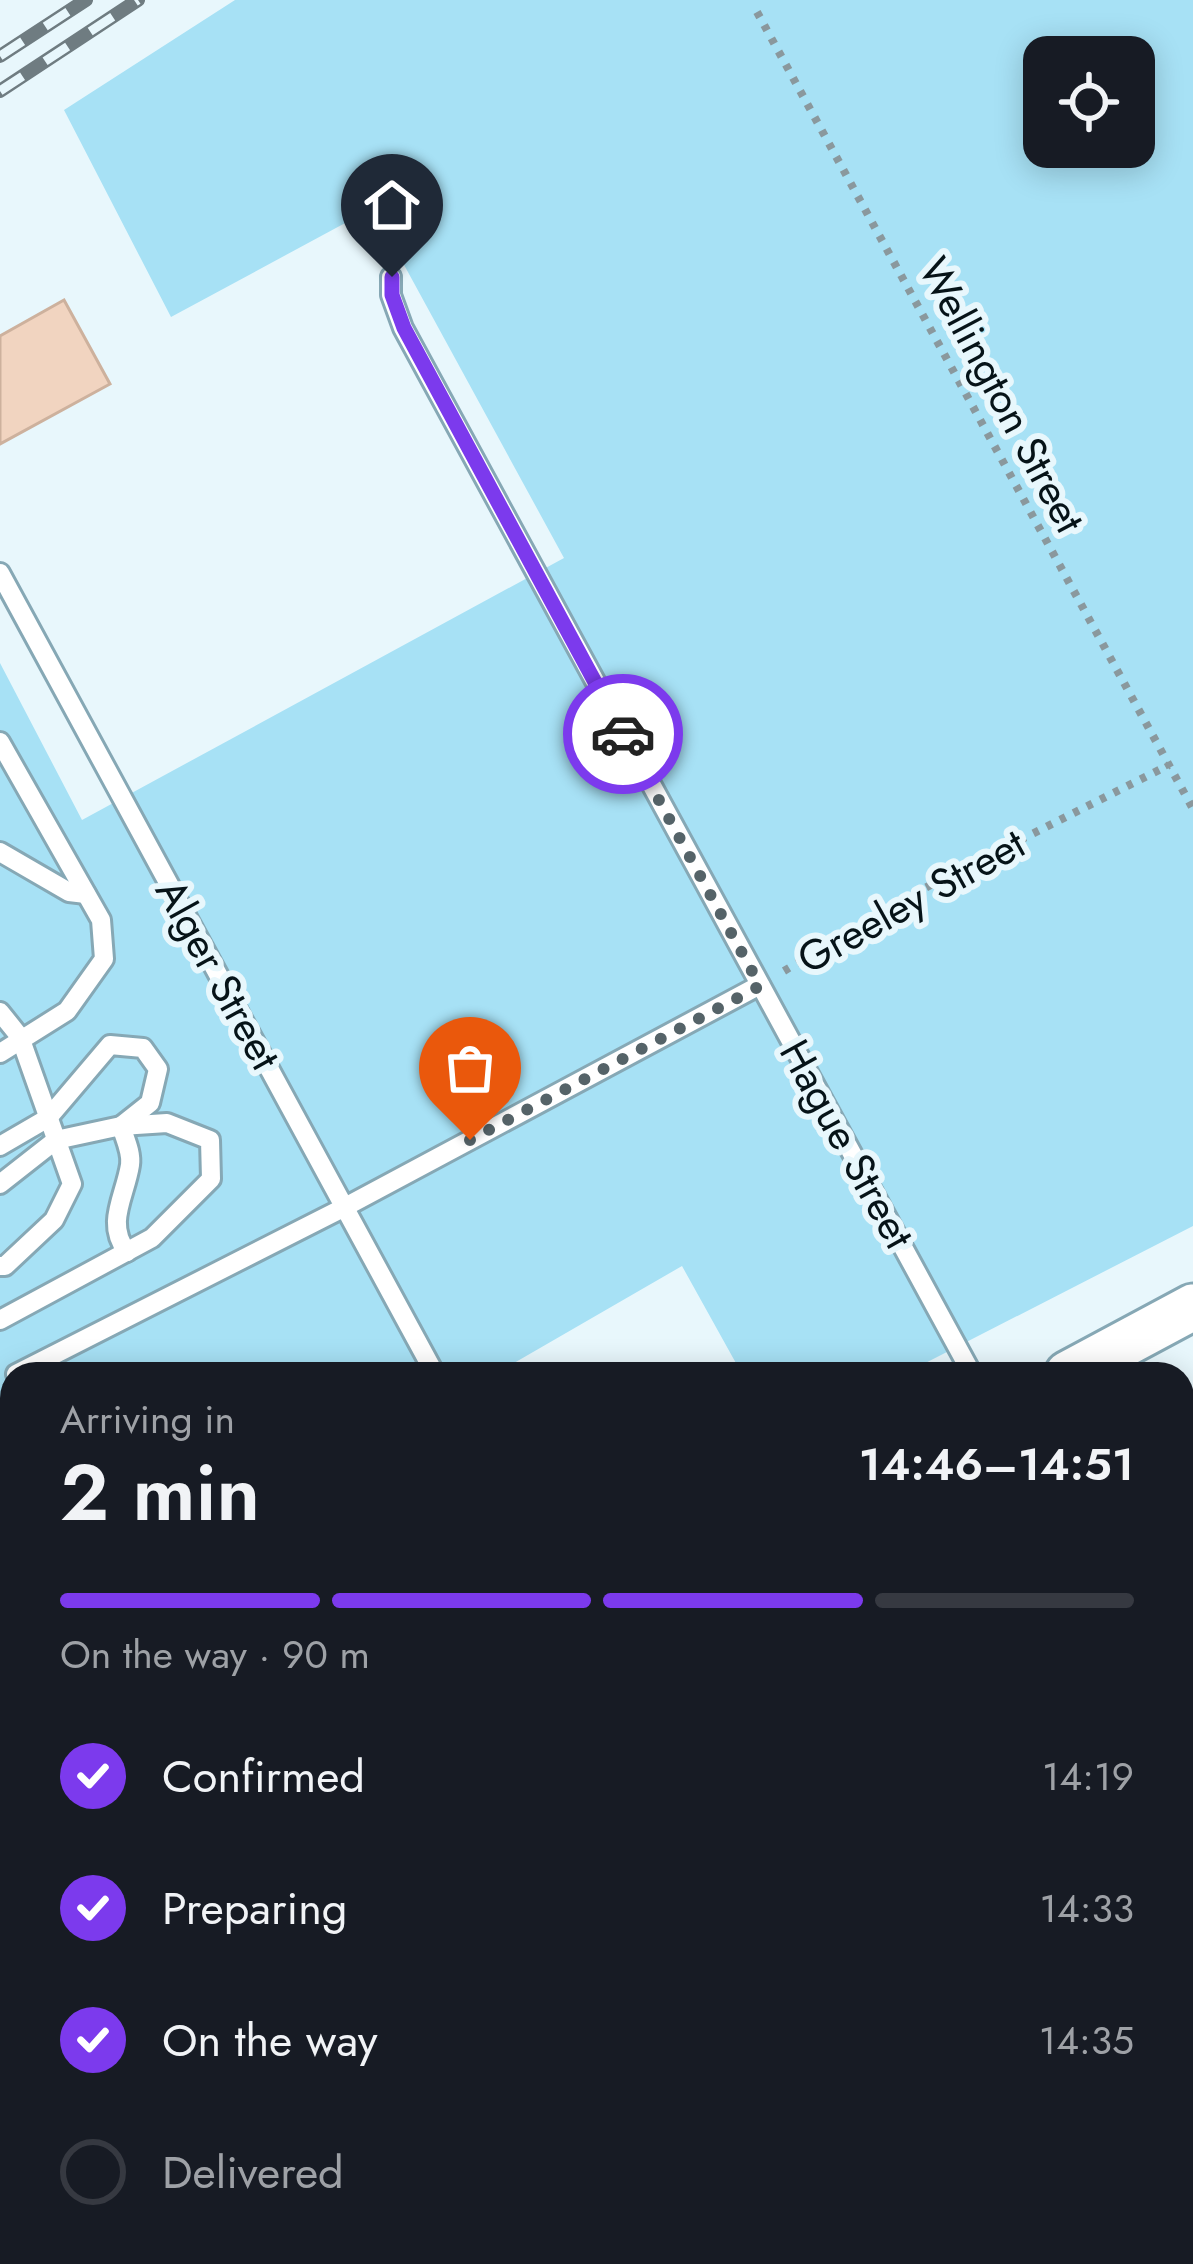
<!DOCTYPE html>
<html lang="en">
<head>
<meta charset="utf-8">
<style>
	:root { --surface:#171b24; --page:#242831; --text:#f1f3f6; --muted:#9ea1a6; --line:#363941; --accent:#7c3aed }
	body { margin:0; font-family:Jost,sans-serif; background:var(--page); color:var(--text); height:100vh; display:flex; flex-direction:column; font-size:45px; white-space:nowrap }
	* { box-sizing:border-box; margin:0 }
	p { font-size:39px; color:var(--muted) }
	.icon { flex:none; width:66px; height:66px; fill:none; stroke:currentColor; stroke-width:2; stroke-linecap:round; stroke-linejoin:round }
	.map { position:relative; flex:1; overflow:hidden }
	.sheet { position:absolute; left:0px; top:1362px; width:1194px; height:903px; display:flex; flex-direction:column; background:var(--surface); border-radius:36px 36px 0 0; box-shadow:0 6px 30px #0003 }
	.sheet>* { flex:none }
	.buttons { position:absolute; left:1023px; top:36px; display:grid; gap:24px }
	.buttons a { display:grid; place-items:center; width:132px; height:132px; border-radius:24px; background:var(--surface); box-shadow:0 6px 30px #0003; font-size:60px }
	.pin { position:absolute; display:grid; place-items:center; width:102px; height:102px; color:#fff; margin:-123px -51px; border-radius:50% 50% 50% 0; rotate:-45deg; box-shadow:0 0 12px #0007 }
	.pin .icon { rotate:45deg }
	.courier { position:absolute; display:grid; place-items:center; width:120px; height:120px; margin:-60px; border:9px solid #7c3aed; border-radius:50%; background:#fff; color:#222; box-shadow:0 3px 15px #0007 }
	.head em { font-style:normal; font-weight:600 }
	.head div { display:flex; flex-direction:column-reverse }
	.head { display:flex; align-items:center; justify-content:space-between; height:204px; padding:0 60px }
	h1 { font-size:78px; font-weight:600; line-height:90px }
	.bar { display:grid; grid-template-columns:repeat(4,1fr); gap:18px 12px; align-content:center; height:144px; padding:0 60px }
	.bar i { height:15px; border-radius:9px; background:var(--line) }
	.bar .active { background:var(--accent) }
	.bar p { grid-column:span 4 }
	ol { padding:0 60px; list-style:none }
	li { display:flex; align-items:center; gap:36px; height:132px }
	li p { margin-inline-start:auto }
	li .icon { padding:12px; border-radius:50%; background:var(--accent); color:#fff; stroke-width:4 }
	li:last-child { color:var(--muted) }
	li i { width:66px; height:66px; border:6px solid var(--line); border-radius:50% }
	.map>svg:first-child { display:block }
</style>
</head>
<body>
<div class="map">
<svg width="1193" height="2264" viewBox="0 0 1193 2264">
	<rect width="100%" height="100%" fill="#e8f7fc"/>
	<path fill="#a7e1f5" fill-rule="evenodd" d="M 235,0 L 1193,0 L 1193,1226 L 904,1374 L 742,1374 L 682,1266 L 495,1374 L 12,1374 L 12,1629 L 0,1635 L 0,663 L 82,820 L 564,558 L 373,208 L 171,317 L 64,110 ZM 1044,57 L 1134,57 L 1134,147 L 1044,147 Z"/>
	<g fill="#f1d4c0" stroke="#cdb19d" stroke-width="3">
		<polygon points="64,300 110,384 0,444 0,336"/>
		<polygon points="1193,2088 1193,2206 1182,2211 1182,2094"/>
		<polygon points="1028,2253 1105,2253 1084,2264 1034,2264"/>
	</g>
	<g fill="none" stroke-linecap="round" stroke-linejoin="round">
		<g stroke="#86a8b5" stroke-width="24">
			<g id="service">
				<polyline points="391,277 391,295 403,328 972,1374"/>
				<polyline points="0,573 435,1374"/>
				<polyline points="0,742 101,920 104,959 67,1011 0,1053"/>
				<polyline points="0,852 69,892 86,894"/>
				<polyline points="0,1012 20,1037 72,1184 54,1220 5,1266 0,1266"/>
				<path d="M 121,1126 C 125,1139 132,1153 130,1165 C 125,1197 105,1223 127,1252"/>
				<polyline points="0,1146 48,1118 110,1045 143,1048 158,1069 150,1103 121,1126"/>
				<polyline points="0,1184 56,1140 121,1126 167,1123 210,1140 211,1179 152,1238 0,1320"/>
				<polyline points="16,1374 345,1207 760,985"/>
				<polyline points="0,1729 12,1722"/>
				<polyline points="0,1904 12,1926"/>
			</g>
		</g>
		<g stroke="#86a8b5" stroke-width="42">
			<polyline id="minor" points="909,2253 915,2264"/>
		</g>
		<g stroke="#86a8b5" stroke-width="51">
			<g id="tertiary">
				<polyline points="1068,1374 1193,1307"/>
				<polyline points="0,1949 12,1943"/>
				<polyline points="1182,1972 1193,1967"/>
				<polyline points="625,2264 646,2253"/>
			</g>
		</g>
		<g stroke="#4f92a8" stroke-width="72">
			<g id="motorway">
				<polyline points="1182,1500 1193,1495"/>
				<polyline points="1182,1587 1193,1581"/>
				<polyline points="1182,1722 1193,1716"/>
				<polyline points="1182,1782 1193,1772"/>
				<polyline points="0,2014 12,2009"/>
				<polyline points="0,2226 12,2220"/>
				<polyline points="176,2264 196,2253"/>
				<polyline points="445,2264 462,2253"/>
			</g>
		</g>
		<g stroke="#8a989d" stroke-width="8" stroke-dasharray="6 9" stroke-linecap="butt">
			<polyline points="757,12 1193,809"/>
			<polyline points="784,971 909,896 1169,765"/>
		</g>
		<use href="#service" stroke="#fff" stroke-width="18"/>
		<use href="#minor" stroke="#fff" stroke-width="36"/>
		<use href="#tertiary" stroke="#fff" stroke-width="45"/>
		<use href="#motorway" stroke="#76d6f5" stroke-width="66"/>
		<g stroke="#6f7c81" stroke-width="14">
			<g id="rail">
				<polyline points="0,56 86,0"/>
				<polyline points="0,91 138,0"/>
			</g>
		</g>
		<use href="#rail" stroke="#e8f7fc" stroke-width="9" stroke-dasharray="27" stroke-linecap="butt"/>
	</g>
	<g fill="none" stroke-linecap="round" stroke-linejoin="round">
		<polyline stroke="#556368" stroke-width="12" stroke-dasharray="0 21.6" points="470,1140 760,986 623,734"/>
		<polyline stroke="#7c3aed" stroke-width="15" points="392,277 392,295 404,328 623,734"/>
	</g>
	<g text-anchor="middle" dominant-baseline="central" stroke-width="12" stroke-linejoin="round" paint-order="stroke">
		<g font-size="42" fill="#061318" stroke="#e8f7fc">
			<text transform="translate(1002 395) rotate(62)">Wellington Street</text>
			<text transform="translate(911 901) rotate(-29)">Greeley Street</text>
			<text transform="translate(218 974) rotate(61)">Alger Street</text>
			<text transform="translate(847 1144) rotate(61)">Hague Street</text>
		</g>
	</g>
</svg>
<div class="buttons">
<a><svg class="icon" aria-label="locate" viewBox="0 0 24 24"><circle cx="12" cy="12" r="6"/><path d="M12 2v4M12 18v4M2 12h4M18 12h4"/></svg></a>
</div>
<div class="pin" style="left:470px;top:1140px;background:#ea580c"><svg class="icon" aria-label="bag" viewBox="0 0 24 24"><path d="M5 8h14l-1 12H6zM9 8a3 3 0 0 1 6 0"/></svg></div>
<div class="pin" style="left:392px;top:277px;background:#1f2937"><svg class="icon" aria-label="home" viewBox="0 0 24 24"><path d="M3 11l9-7 9 7M6 9v11h12V9"/></svg></div>
<div class="courier" style="left:623px;top:734px"><svg class="icon" aria-label="car" viewBox="0 0 24 24"><path d="M5 17H2v-5l4-1 3-4h7l3 4 3 1v5h-3M9 17h6M6 11h13"/><circle cx="7" cy="17" r="2"/><circle cx="17" cy="17" r="2"/></svg></div>
<section class="sheet">
<div class="head"><div><h1>2 min</h1><p>Arriving in</p></div><em>14:46–14:51</em></div>
<div class="bar"><i class="active"></i><i class="active"></i><i class="active"></i><i></i><p>On the way · 90 m</p></div>
<ol>
<li><svg class="icon" aria-label="check" viewBox="0 0 24 24"><path d="M5 12l5 5 9-10"/></svg>Confirmed<p>14:19</p></li>
<li><svg class="icon" aria-label="check" viewBox="0 0 24 24"><path d="M5 12l5 5 9-10"/></svg>Preparing<p>14:33</p></li>
<li><svg class="icon" aria-label="check" viewBox="0 0 24 24"><path d="M5 12l5 5 9-10"/></svg>On the way<p>14:35</p></li>
<li><i></i>Delivered</li>
</ol>
</section>
</div>
</body>
</html>
